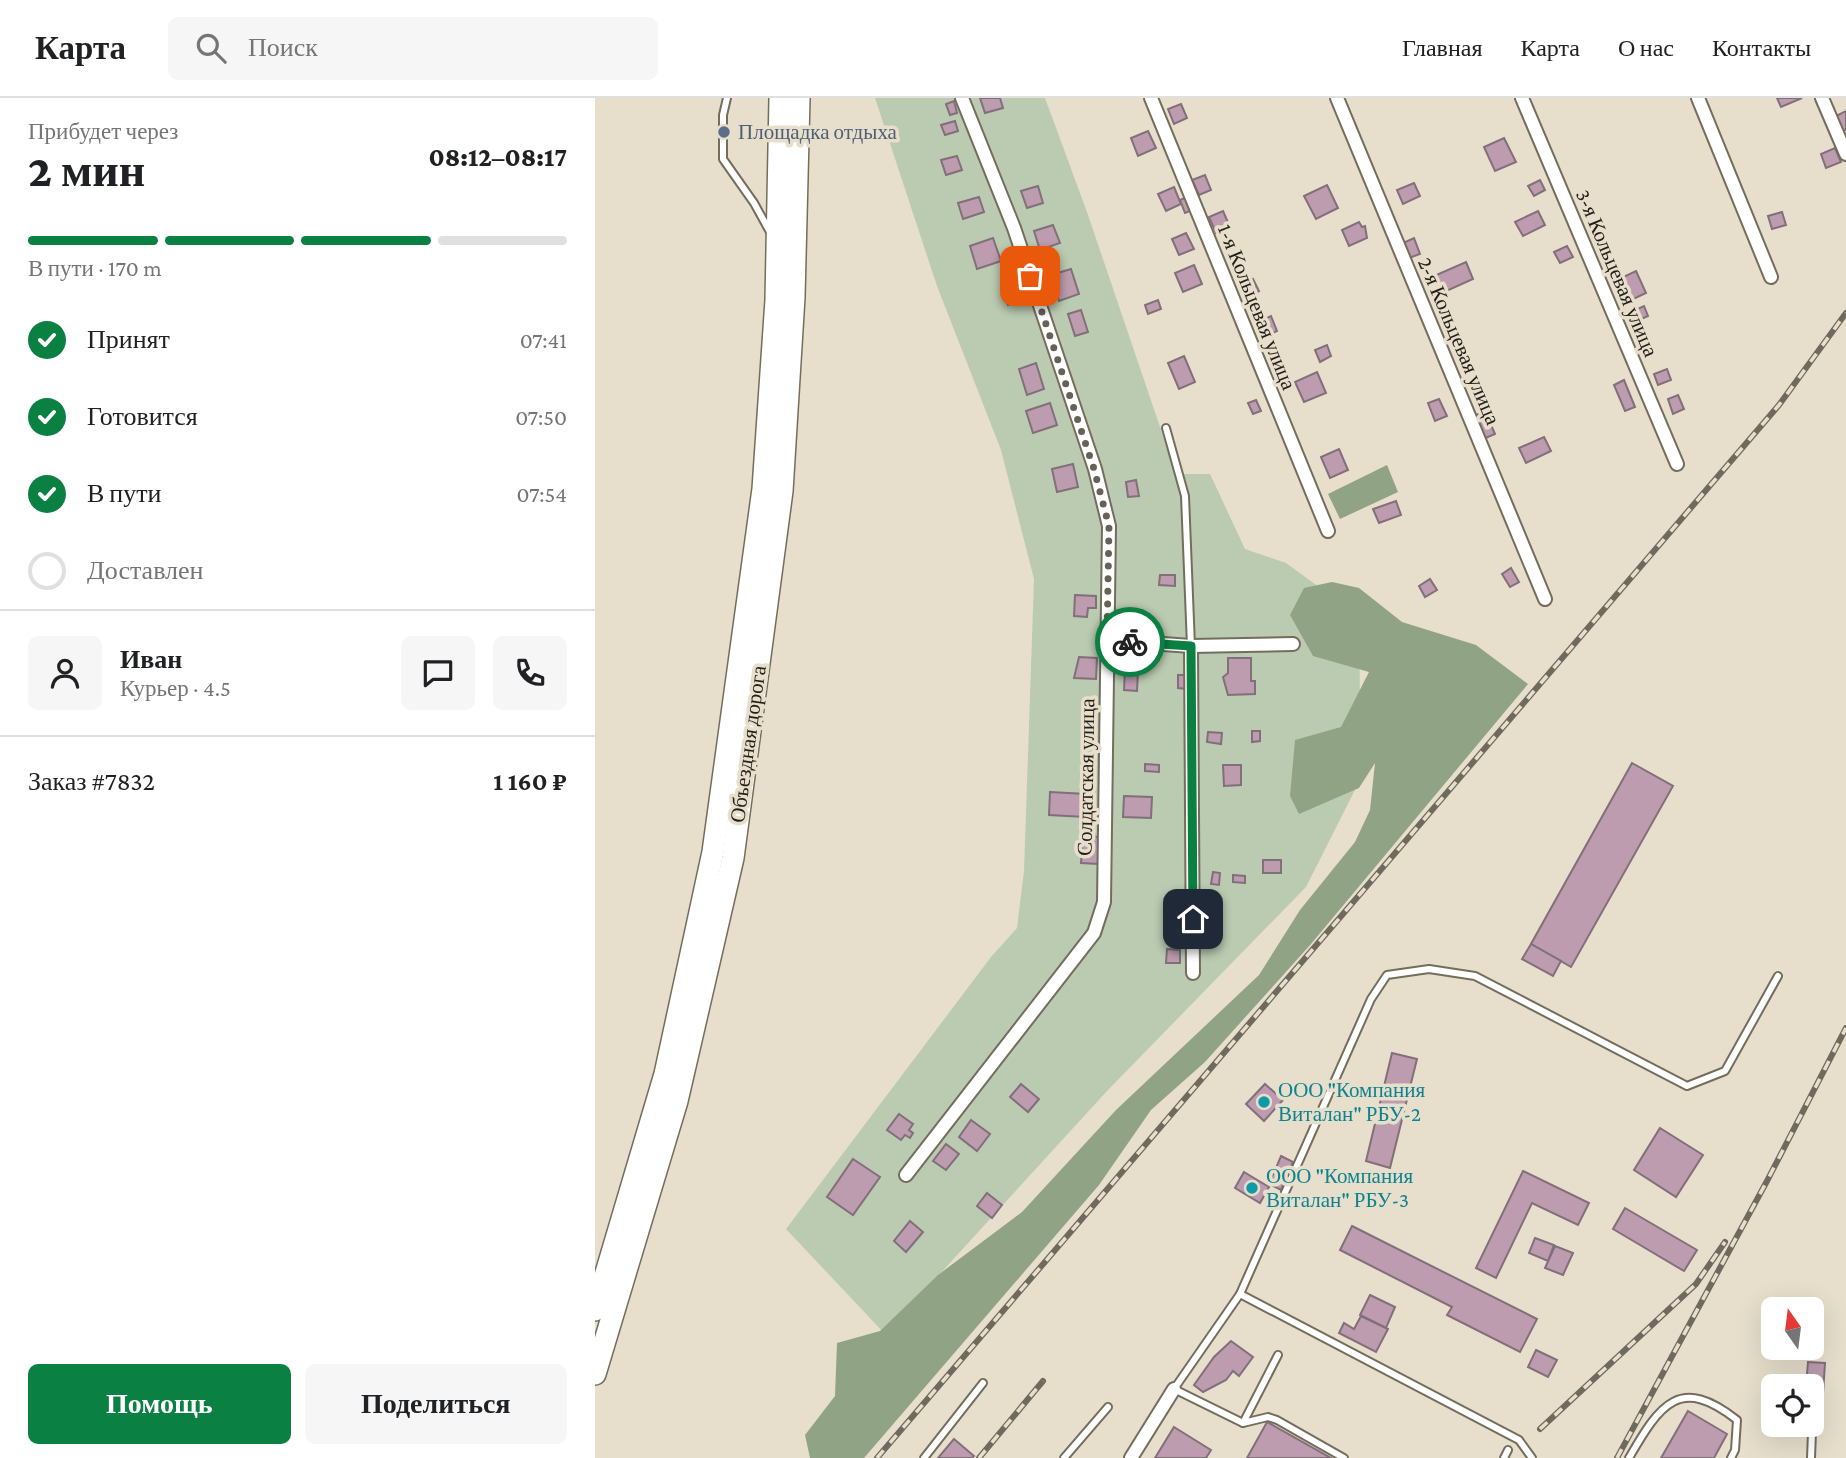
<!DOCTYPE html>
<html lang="ru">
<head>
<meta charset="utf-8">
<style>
	:root { --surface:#fff; --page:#f6f6f6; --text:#202124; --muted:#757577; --line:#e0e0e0; --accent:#0b8043 }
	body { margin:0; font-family:"Crimson Pro",serif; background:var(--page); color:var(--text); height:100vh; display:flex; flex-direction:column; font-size:26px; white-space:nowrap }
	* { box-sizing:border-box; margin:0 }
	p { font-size:23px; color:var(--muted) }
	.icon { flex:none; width:38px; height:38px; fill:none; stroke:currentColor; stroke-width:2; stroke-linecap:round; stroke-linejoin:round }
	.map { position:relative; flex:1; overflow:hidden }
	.panel { display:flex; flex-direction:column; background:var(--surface); width:595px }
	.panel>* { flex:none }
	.needle { width:46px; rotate:346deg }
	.controls { position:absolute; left:1166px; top:1199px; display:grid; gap:14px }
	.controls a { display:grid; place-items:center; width:63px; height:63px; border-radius:10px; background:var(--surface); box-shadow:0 7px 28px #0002; font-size:35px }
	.pin { position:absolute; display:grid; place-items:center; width:60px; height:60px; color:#fff; margin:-30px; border-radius:14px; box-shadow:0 4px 10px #0006 }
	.courier { position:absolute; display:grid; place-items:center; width:70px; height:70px; margin:-35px; border:5px solid #0b8043; border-radius:50%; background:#fff; color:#222; box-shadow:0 2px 9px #0007 }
	.summary em { font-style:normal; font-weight:800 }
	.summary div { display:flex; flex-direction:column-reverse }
	.summary { display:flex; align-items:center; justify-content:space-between; height:119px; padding:0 28px }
	h1 { font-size:46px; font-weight:800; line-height:52px }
	.bar { display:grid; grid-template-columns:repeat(4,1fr); gap:10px 7px; align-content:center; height:84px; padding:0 28px }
	.bar i { height:9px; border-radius:5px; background:var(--line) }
	.bar .on { background:var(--accent) }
	.bar p { grid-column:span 4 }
	.line { display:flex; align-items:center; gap:18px; padding:0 28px; border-top:2px solid var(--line) }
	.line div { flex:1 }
	.round { display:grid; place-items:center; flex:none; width:74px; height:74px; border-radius:10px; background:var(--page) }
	ol { padding:0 28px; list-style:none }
	li { display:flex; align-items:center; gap:21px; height:77px }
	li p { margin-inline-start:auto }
	li .icon { padding:7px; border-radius:50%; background:var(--accent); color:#fff; stroke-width:4 }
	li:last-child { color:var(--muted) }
	li i { width:38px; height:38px; border:4px solid var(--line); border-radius:50% }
	.button { display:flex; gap:14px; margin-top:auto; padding:14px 28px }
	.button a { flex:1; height:80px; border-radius:10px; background:var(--accent); color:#fff; font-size:28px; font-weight:800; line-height:80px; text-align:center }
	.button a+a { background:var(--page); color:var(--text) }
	header { display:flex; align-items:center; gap:42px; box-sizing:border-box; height:98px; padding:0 35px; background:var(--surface); border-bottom:2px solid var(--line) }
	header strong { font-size:33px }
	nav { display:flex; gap:38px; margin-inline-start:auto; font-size:24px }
	.search { width:490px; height:63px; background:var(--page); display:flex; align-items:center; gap:18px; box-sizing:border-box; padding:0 24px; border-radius:10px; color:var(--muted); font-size:26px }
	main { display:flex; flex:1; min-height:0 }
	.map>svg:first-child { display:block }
</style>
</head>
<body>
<header>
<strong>Карта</strong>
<div class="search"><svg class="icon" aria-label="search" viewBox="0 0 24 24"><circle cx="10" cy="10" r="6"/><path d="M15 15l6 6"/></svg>Поиск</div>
<nav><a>Главная</a><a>Карта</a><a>О нас</a><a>Контакты</a></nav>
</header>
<main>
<section class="panel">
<div class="summary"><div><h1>2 мин</h1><p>Прибудет через</p></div><em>08:12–08:17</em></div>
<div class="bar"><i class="on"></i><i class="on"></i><i class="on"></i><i></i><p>В пути · 170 m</p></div>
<ol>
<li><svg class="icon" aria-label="check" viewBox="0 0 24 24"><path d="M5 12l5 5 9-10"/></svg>Принят<p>07:41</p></li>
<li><svg class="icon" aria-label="check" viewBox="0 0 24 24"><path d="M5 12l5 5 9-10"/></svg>Готовится<p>07:50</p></li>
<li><svg class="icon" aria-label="check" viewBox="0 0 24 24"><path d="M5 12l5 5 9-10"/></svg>В пути<p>07:54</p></li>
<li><i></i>Доставлен</li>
</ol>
<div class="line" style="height:126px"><a class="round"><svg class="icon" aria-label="person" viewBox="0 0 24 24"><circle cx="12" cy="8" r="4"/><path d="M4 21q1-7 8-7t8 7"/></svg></a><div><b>Иван</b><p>Курьер · 4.5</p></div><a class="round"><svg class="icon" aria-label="chat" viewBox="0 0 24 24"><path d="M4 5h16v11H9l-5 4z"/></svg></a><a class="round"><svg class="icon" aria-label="phone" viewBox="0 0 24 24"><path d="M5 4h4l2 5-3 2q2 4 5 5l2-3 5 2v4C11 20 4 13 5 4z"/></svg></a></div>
<div class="line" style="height:91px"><div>Заказ #7832</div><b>1 160 ₽</b></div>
<div class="button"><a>Помощь</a><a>Поделиться</a></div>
</section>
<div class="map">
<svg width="1251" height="1360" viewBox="0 0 1251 1360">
	<rect width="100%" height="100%" fill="#e7dfcc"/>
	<polygon fill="#bbcbb1" points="280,0 450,0 492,114 581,376 615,376 650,451 691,465 739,500 764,524 766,680 711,789 512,993 290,1236 191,1131 396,859 422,830 429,773 439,481 406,352 342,188"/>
	<g fill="#91a385">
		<polygon points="792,367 803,394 745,421 733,396"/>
		<polygon points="737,484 764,490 807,524 881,547 933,586 716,846 610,964 556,1012 504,1087 269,1360 215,1360 210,1337 240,1298 242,1245 285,1233 343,1177 427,1114 521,1012 664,877 705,812 760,744 775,712 780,665 764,690 704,716 695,698 700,642 746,629 774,574 718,558 695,517 709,490"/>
	</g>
	<g fill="#bd9caf" stroke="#816f7a" stroke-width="2">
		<polygon points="385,0 405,0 408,10 390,15"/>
		<polygon points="1182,0 1207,0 1186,9"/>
		<polygon points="359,3 362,15 355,17 351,6"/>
		<polygon points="586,6 592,20 579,26 573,11"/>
		<polygon points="1251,13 1251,32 1248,33 1241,18"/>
		<polygon points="360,23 363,33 350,37 346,27"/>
		<polygon points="553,33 561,50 543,58 536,40"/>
		<polygon points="909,40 921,64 900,73 889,49"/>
		<polygon points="1240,50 1246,64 1231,70 1226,56"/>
		<polygon points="362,58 367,72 351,77 346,62"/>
		<polygon points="610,77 616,92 604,97 597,82"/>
		<polygon points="945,82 950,92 939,98 933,88"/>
		<polygon points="819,85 825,98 808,106 802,92"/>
		<polygon points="732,87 743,110 721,121 709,98"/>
		<polygon points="443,88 448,105 432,110 426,93"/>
		<polygon points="579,89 586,106 571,113 563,96"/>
		<polygon points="594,98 600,111 590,115 585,102"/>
		<polygon points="384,99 389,114 368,121 363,105"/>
		<polygon points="628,113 635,129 621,135 614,119"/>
		<polygon points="943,113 950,127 928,138 920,124"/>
		<polygon points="1187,114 1191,127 1177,131 1173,118"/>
		<polygon points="764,124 767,129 770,128 772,140 754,148 747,132"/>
		<polygon points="458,127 465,145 445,152 439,133"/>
		<polygon points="591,135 599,151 584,157 577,141"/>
		<polygon points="398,140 406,163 382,171 375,148"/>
		<polygon points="819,140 825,156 814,160 808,145"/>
		<polygon points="972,148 978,159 965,165 959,154"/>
		<polygon points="645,151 650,162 636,167 632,157"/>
		<polygon points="871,164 878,181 847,195 839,178"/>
		<polygon points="599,167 607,186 588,194 580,175"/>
		<polygon points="476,171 484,196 464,203 456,177"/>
		<polygon points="1041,173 1051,195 1032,204 1022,182"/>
		<polygon points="658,181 664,193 652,200 646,188"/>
		<polygon points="424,190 428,201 413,207 409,195"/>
		<polygon points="563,202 566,211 553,216 550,207"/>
		<polygon points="1049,208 1053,218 1042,223 1038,213"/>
		<polygon points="486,212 493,234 480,238 473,216"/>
		<polygon points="676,218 682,233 667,240 661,225"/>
		<polygon points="732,247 736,258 725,264 720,252"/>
		<polygon points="589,258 600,284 584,291 573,265"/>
		<polygon points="441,265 449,291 432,297 424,271"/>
		<polygon points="1072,271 1076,282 1063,287 1059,276"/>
		<polygon points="722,274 731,295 709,304 700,284"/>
		<polygon points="1029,282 1040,309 1030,313 1019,287"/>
		<polygon points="1083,297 1089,311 1078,316 1073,301"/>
		<polygon points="844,301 852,318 840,323 833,305"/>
		<polygon points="661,302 666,313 658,316 653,305"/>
		<polygon points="455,305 462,327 438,335 431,313"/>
		<polygon points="890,313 900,336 886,342 876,319"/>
		<polygon points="949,339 956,353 931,365 924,350"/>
		<polygon points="744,351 753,372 735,380 726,359"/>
		<polygon points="478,366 483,389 462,394 457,371"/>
		<polygon points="541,382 544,398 533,399 531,384"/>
		<polygon points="801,403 806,417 784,425 778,411"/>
		<polygon points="916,470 924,484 915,489 907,476"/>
		<polygon points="565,477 580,477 580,488 564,487"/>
		<polygon points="835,481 842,492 830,499 824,488"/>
		<polygon points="480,497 501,498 501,510 493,510 492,519 479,518"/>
		<polygon points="484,559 502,560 501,581 479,580"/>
		<polygon points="633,560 656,560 656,583 660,583 660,596 633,597 628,579 633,575"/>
		<polygon points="530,571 543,572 542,593 529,592"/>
		<polygon points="583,577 593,577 592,591 583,590"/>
		<polygon points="657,633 665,633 665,643 657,644"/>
		<polygon points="613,634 627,635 626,646 612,644"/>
		<polygon points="1037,665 1078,688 976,869 936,846"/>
		<polygon points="550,666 564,667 564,674 550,673"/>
		<polygon points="628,667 646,667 646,687 629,688"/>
		<polygon points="455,694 491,696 490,719 454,717"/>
		<polygon points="529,698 557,699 556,720 528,719"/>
		<polygon points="488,738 504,739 503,766 486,765"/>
		<rect x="668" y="762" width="18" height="13"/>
		<polygon points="618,774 625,775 624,787 616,786"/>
		<polygon points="638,777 650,778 650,785 638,784"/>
		<polygon points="936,846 966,863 958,878 927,861"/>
		<polygon points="572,851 585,852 585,865 571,865"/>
		<polygon points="797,955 822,961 795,1070 771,1063"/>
		<polygon points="426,986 444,1001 433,1014 415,999"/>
		<polygon points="670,986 688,1002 669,1023 651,1006"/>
		<polygon points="304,1016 318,1026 314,1032 318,1035 315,1040 310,1037 306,1042 292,1032"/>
		<polygon points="376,1022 395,1036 382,1053 364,1039"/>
		<polygon points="1065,1030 1108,1057 1081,1099 1039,1072"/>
		<polygon points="351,1046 364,1056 351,1072 338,1063"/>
		<polygon points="686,1058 698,1064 686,1092 674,1086"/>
		<polygon points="258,1061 285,1079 258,1117 232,1099"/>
		<polygon points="928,1073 994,1105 983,1127 937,1105 901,1180 881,1170"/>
		<polygon points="649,1074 674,1089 665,1105 640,1090"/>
		<polygon points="392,1095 407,1107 397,1120 382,1108"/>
		<polygon points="1030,1110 1102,1152 1089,1173 1018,1131"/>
		<polygon points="315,1123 328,1134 311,1154 299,1143"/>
		<polygon points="757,1128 942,1221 925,1254 852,1217 857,1209 745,1152"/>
		<polygon points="940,1140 959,1147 953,1163 934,1155"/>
		<polygon points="960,1148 978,1155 968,1177 950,1170"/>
		<polygon points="775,1197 800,1209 791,1230 765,1217"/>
		<polygon points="766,1218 793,1231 781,1254 744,1235 749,1225 759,1231"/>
		<polygon points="636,1243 658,1259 644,1278 638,1273 631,1282 608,1294 599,1287 619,1259"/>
		<polygon points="941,1252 962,1262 953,1279 933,1269"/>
		<polygon points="1213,1264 1230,1265 1227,1311 1216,1310 1216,1288 1211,1288"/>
		<polygon points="1093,1313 1132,1336 1119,1360 1066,1360"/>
		<polygon points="672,1324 736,1360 652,1360"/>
		<polygon points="579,1329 616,1352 611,1360 560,1360"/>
		<polygon points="359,1341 379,1358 377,1360 343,1360"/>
	</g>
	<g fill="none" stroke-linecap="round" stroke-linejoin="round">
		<g stroke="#746d5c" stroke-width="10">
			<g id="lane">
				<polyline points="132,0 128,17 128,61 159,105 175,134"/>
				<polyline points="571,330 590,398 596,548"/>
				<polyline points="645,1196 924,1342 937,1360"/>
				<polyline points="683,1257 648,1325 579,1291 645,1196 776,901 792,877 834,871 880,878 1092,988 1130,973 1183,878"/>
				<polyline points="648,1325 673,1319 682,1322 749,1360"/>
				<polyline points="1214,1326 1217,1334 1216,1360"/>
				<polyline points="329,1360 388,1285"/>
				<polyline points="469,1360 513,1309"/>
				<polyline points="909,1360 913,1352"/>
				<path d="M 1034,1360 C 1065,1306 1085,1277 1142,1322 L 1140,1352 L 1136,1360"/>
			</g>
		</g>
		<g stroke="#746d5c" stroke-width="16">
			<g id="street">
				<polyline points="556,0 733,433"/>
				<polyline points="742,0 950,501"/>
				<polyline points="927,0 1082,366"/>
				<polyline points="1103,0 1176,179"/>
				<polyline points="1227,0 1251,56"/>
				<polyline points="512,542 596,548 698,546"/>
				<polyline points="596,548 598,875"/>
				<polyline points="311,1077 499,835 509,804 514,428 500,371 419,130 367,0"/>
				<polyline points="536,1360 579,1291"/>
			</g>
		</g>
		<g stroke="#746d5c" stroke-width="24">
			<g id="highway">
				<polyline points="0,1212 70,976 118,754 168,391 181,202 185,0"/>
				<polyline points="0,1276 82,1003 138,760 187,393 199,199 204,0"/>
			</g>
		</g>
		<use href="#lane" stroke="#fff" stroke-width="6"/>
		<use href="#street" stroke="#fff" stroke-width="12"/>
		<use href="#highway" stroke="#fff" stroke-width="21"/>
		<g stroke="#6f6a5e" stroke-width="6">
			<g id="rail">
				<polyline points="945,1331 1101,1186 1130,1144"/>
				<polyline points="282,1360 1184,307 1251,215"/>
				<polyline points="384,1360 448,1283"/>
				<polyline points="1022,1360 1172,1083 1251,930"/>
			</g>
		</g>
		<use href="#rail" stroke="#e7dfcc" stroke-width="3.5" stroke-dasharray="10" stroke-linecap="butt"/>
	</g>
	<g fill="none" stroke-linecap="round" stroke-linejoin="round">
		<polyline stroke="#676257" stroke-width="7" stroke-dasharray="0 12.6" points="435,178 499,371 514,428 512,542 535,544"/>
		<polyline stroke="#0b8043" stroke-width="9" points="535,544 596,548 598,821"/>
	</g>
	<circle fill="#5c6f8a" stroke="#e7dfcc" stroke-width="2.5" cx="129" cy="34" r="7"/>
	<g fill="#0f9aa8" stroke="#e7dfcc" stroke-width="2.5">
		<circle cx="669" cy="1004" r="7"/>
		<circle cx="657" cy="1090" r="7"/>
	</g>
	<g text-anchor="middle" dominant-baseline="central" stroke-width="7" stroke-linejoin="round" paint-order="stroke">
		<g font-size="21" fill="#4e5e75" stroke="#e7dfcc" text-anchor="start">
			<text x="143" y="34">Площадка отдыха</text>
		</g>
		<g font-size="21" fill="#221f18" stroke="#e7dfcc">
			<text transform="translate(1022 175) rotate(67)">3-я Кольцевая улица</text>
			<text transform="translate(662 209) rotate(68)">1-я Кольцевая улица</text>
			<text transform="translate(864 243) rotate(67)">2-я Кольцевая улица</text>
			<text transform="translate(153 646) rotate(-82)">Объездная дорога</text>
			<text transform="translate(491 679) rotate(-89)">Солдатская улица</text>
		</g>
		<g font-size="21" fill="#0d838f" stroke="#e7dfcc" text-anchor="start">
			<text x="683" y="992">ООО "Компания<tspan x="683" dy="24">Виталан" РБУ-2</tspan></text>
			<text x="671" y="1078">ООО "Компания<tspan x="671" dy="24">Виталан" РБУ-3</tspan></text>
		</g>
	</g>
</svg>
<div class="controls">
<a><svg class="needle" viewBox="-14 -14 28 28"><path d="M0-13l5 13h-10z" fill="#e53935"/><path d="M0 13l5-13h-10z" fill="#757577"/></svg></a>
<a><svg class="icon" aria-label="locate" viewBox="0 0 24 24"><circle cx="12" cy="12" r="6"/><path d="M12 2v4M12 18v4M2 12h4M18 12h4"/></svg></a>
</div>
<div class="pin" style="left:435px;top:178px;background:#ea580c"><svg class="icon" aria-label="bag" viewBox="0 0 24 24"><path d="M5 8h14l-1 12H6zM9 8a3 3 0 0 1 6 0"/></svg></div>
<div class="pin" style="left:598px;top:821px;background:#1f2937"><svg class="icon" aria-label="home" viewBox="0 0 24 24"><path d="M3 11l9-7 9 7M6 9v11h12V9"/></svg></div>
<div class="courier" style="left:535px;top:544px"><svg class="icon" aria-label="bike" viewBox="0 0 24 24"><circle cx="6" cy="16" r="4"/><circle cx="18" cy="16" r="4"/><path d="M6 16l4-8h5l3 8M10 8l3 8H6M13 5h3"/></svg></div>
</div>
</main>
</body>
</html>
